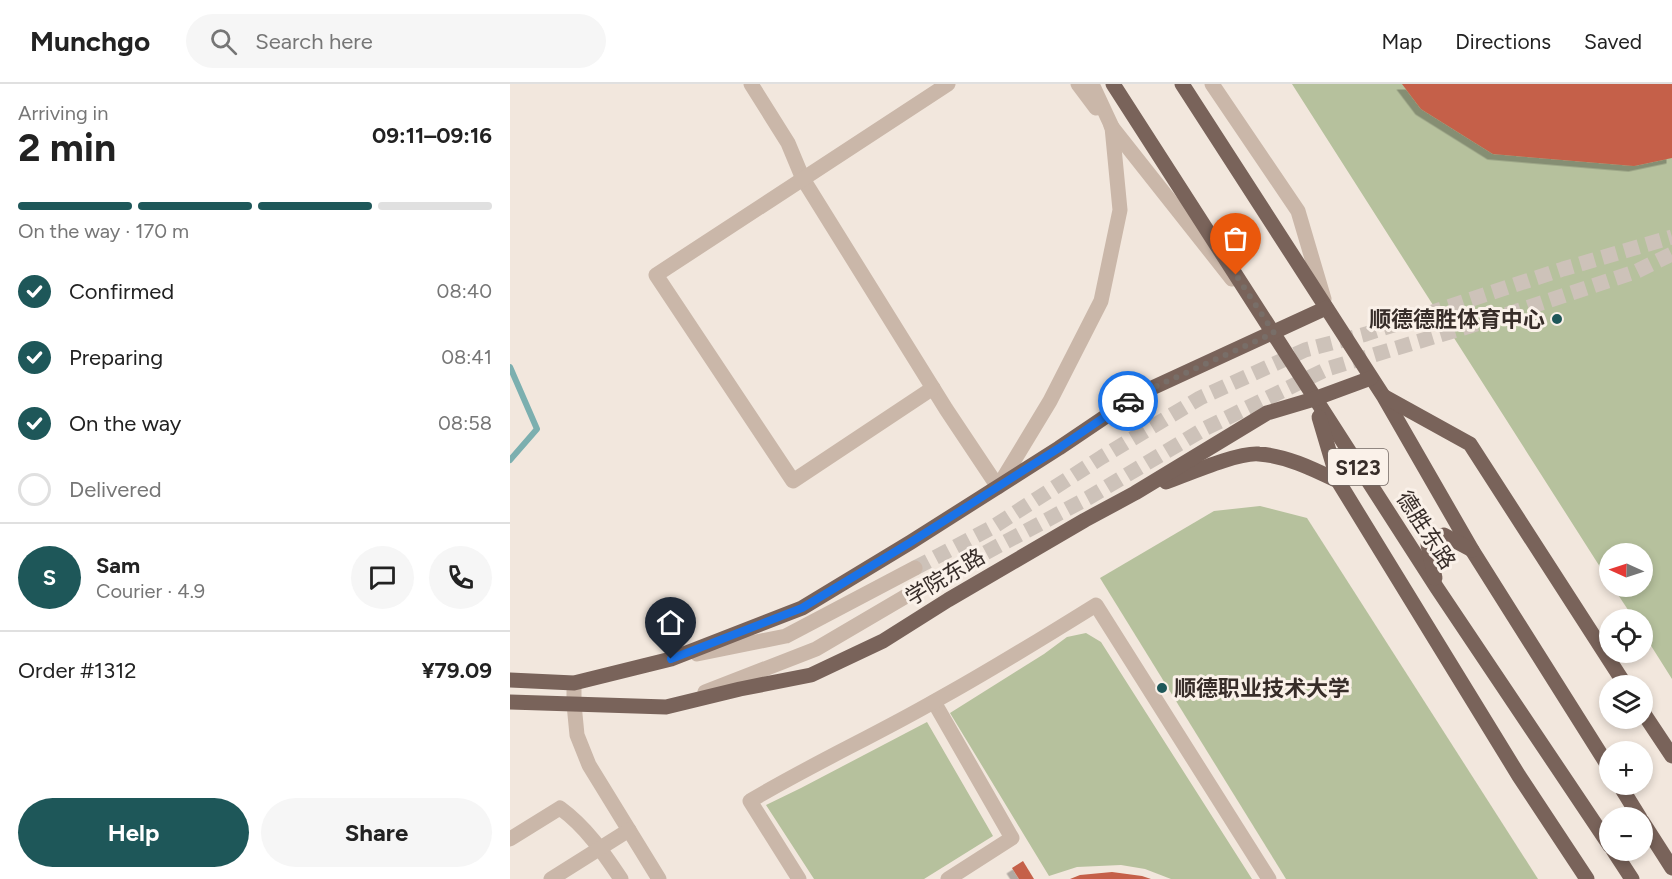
<!DOCTYPE html>
<html lang="en">
<head>
<meta charset="utf-8">
<style>
	:root { --surface:#fff; --page:#f6f6f6; --text:#222; --muted:#767676; --line:#e0e0e0; --accent:#1e5759 }
	body { margin:0; font-family:Figtree,"Noto Sans SC",sans-serif; background:var(--page); color:var(--text); height:100vh; display:flex; flex-direction:column; font-size:22px; white-space:nowrap }
	* { box-sizing:border-box; margin:0 }
	p { font-size:20px; color:var(--muted) }
	.icon { flex:none; width:33px; height:33px; fill:none; stroke:currentColor; stroke-width:2; stroke-linecap:round; stroke-linejoin:round }
	.map { position:relative; flex:1; overflow:hidden }
	.side { display:flex; flex-direction:column; background:var(--surface); width:510px }
	.side>* { flex:none }
	.needle { width:39px; rotate:273deg }
	.tools { position:absolute; left:1089px; top:459px; display:grid; gap:12px }
	.tools a { display:grid; place-items:center; width:54px; height:54px; border-radius:50%; background:var(--surface); box-shadow:0 3px 9px #0003; font-size:30px }
	.pin { position:absolute; display:grid; place-items:center; width:51px; height:51px; color:#fff; margin:-62px -26px; border-radius:50% 50% 50% 0; rotate:-45deg; box-shadow:0 0 6px #0007 }
	.pin .icon { rotate:45deg }
	.courier { position:absolute; display:grid; place-items:center; width:60px; height:60px; margin:-30px; border:4px solid #1a73e8; border-radius:50%; background:#fff; color:#222; box-shadow:0 2px 8px #0007 }
	.head em { font-style:normal; font-weight:700 }
	.head div { display:flex; flex-direction:column-reverse }
	.head { display:flex; align-items:center; justify-content:space-between; height:102px; padding:0 18px }
	h1 { font-size:39px; font-weight:700; line-height:45px }
	.bar { display:grid; grid-template-columns:repeat(4,1fr); gap:9px 6px; align-content:center; height:72px; padding:0 18px }
	.bar i { height:8px; border-radius:4px; background:var(--line) }
	.bar .current { background:var(--accent) }
	.bar p { grid-column:span 4 }
	.line { display:flex; align-items:center; gap:15px; padding:0 18px; border-top:2px solid var(--line) }
	.line div { flex:1 }
	.round { display:grid; place-items:center; flex:none; width:63px; height:63px; border-radius:32px; background:var(--page) }
	ol { padding:0 18px; list-style:none }
	li { display:flex; align-items:center; gap:18px; height:66px }
	li p { margin-inline-start:auto }
	li .icon { padding:6px; border-radius:50%; background:var(--accent); color:#fff; stroke-width:4 }
	li:last-child { color:var(--muted) }
	li i { width:33px; height:33px; border:3px solid var(--line); border-radius:50% }
	.primary-button { display:flex; gap:12px; margin-top:auto; padding:12px 18px }
	.primary-button a { flex:1; height:69px; border-radius:36px; background:var(--accent); color:#fff; font-size:24px; font-weight:700; line-height:69px; text-align:center }
	.primary-button a+a { background:var(--page); color:var(--text) }
	header { display:flex; align-items:center; gap:36px; box-sizing:border-box; height:84px; padding:0 30px; background:var(--surface); border-bottom:2px solid var(--line) }
	header strong { font-size:28px }
	nav { display:flex; gap:33px; margin-inline-start:auto; font-size:21px }
	.search { width:420px; height:54px; background:var(--page); display:flex; align-items:center; gap:15px; box-sizing:border-box; padding:0 21px; border-radius:33px; color:var(--muted); font-size:22px }
	main { display:flex; flex:1; min-height:0 }
	.map>svg:first-child { display:block }
</style>
</head>
<body>
<header>
<strong>Munchgo</strong>
<div class="search"><svg class="icon" aria-label="search" viewBox="0 0 24 24"><circle cx="10" cy="10" r="6"/><path d="M15 15l6 6"/></svg>Search here</div>
<nav><a>Map</a><a>Directions</a><a>Saved</a></nav>
</header>
<main>
<section class="side">
<div class="head"><div><h1>2 min</h1><p>Arriving in</p></div><em>09:11–09:16</em></div>
<div class="bar"><i class="current"></i><i class="current"></i><i class="current"></i><i></i><p>On the way · 170 m</p></div>
<ol>
<li><svg class="icon" aria-label="check" viewBox="0 0 24 24"><path d="M5 12l5 5 9-10"/></svg>Confirmed<p>08:40</p></li>
<li><svg class="icon" aria-label="check" viewBox="0 0 24 24"><path d="M5 12l5 5 9-10"/></svg>Preparing<p>08:41</p></li>
<li><svg class="icon" aria-label="check" viewBox="0 0 24 24"><path d="M5 12l5 5 9-10"/></svg>On the way<p>08:58</p></li>
<li><i></i>Delivered</li>
</ol>
<div class="line" style="height:108px"><b class="round" style="background:var(--accent);color:#fff">S</b><div><b>Sam</b><p>Courier · 4.9</p></div><a class="round"><svg class="icon" aria-label="chat" viewBox="0 0 24 24"><path d="M4 5h16v11H9l-5 4z"/></svg></a><a class="round"><svg class="icon" aria-label="phone" viewBox="0 0 24 24"><path d="M5 4h4l2 5-3 2q2 4 5 5l2-3 5 2v4C11 20 4 13 5 4z"/></svg></a></div>
<div class="line" style="height:78px"><div>Order #1312</div><b>¥79.09</b></div>
<div class="primary-button"><a>Help</a><a>Share</a></div>
</section>
<div class="map">
<svg width="1162" height="795" viewBox="0 0 1162 795">
	<defs>
		<filter id="shadow"><feDropShadow dx="-5.5" dy="5.5" stdDeviation="0" flood-color="#0004"/></filter>
	</defs>
	<rect width="100%" height="100%" fill="#f2e7dd"/>
	<g fill="#b6c19d">
		<polygon points="782,0 1162,0 1162,595 1133,549 1132,536 1124,535 1103,503 1132,502 1132,470 1100,470 1099,497"/>
		<polygon points="750,422 797,434 1028,795 776,795 590,494 704,427"/>
		<polygon points="576,549 591,558 742,795 661,795 635,785 611,781 567,783 539,792 440,629 534,570 557,553"/>
		<polygon points="417,638 483,752 414,795 304,795 256,721 291,704"/>
	</g>
	<g fill="none" stroke-linecap="round" stroke-linejoin="round">
		<polyline stroke="#7cafaf" stroke-width="6" points="0,283 27,345 0,376"/>
	</g>
	<g fill="#c56148" filter="url(#shadow)">
		<polygon points="892,0 1162,0 1162,74 1124,82 983,70 911,25"/>
		<polygon points="513,777 524,795 509,795 502,784"/>
		<polygon points="602,788 632,792 641,795 560,795 570,791"/>
	</g>
	<g fill="none" stroke-linecap="round" stroke-linejoin="round">
		<g stroke="#cdc2b9" stroke-width="15" stroke-dasharray="15 8" stroke-linecap="butt">
			<polyline points="405,484 483,443 592,373 690,314 795,266 856,250 1053,185 1162,153"/>
			<polyline points="415,501 578,414 694,345 817,285 983,235 1125,188 1162,170"/>
		</g>
		<g stroke="#cab7a9" stroke-width="15">
			<polyline points="241,0 278,59 293,95 436,325 488,403 540,317 591,217 610,126 602,43 582,0"/>
			<polyline points="568,0 586,24"/>
			<polyline points="702,0 788,127 814,215"/>
			<polyline points="601,42 722,195"/>
			<polyline points="423,304 283,397 146,191 438,0"/>
			<polyline points="187,570 276,552 405,484"/>
			<polyline points="64,599 64,620 67,651 79,681 149,795"/>
			<polyline points="195,608 306,565 415,501"/>
			<polyline points="424,618 502,754 438,795"/>
			<path d="M 0,755 L 50,724 C 76,743 93,768 111,795"/>
			<polyline points="41,795 119,746"/>
			<path d="M 289,795 L 240,717 C 300,681 364,652 425,617 C 480,587 533,554 586,521 L 759,795"/>
		</g>
		<g stroke="#79635a" stroke-width="15">
			<polyline points="603,0 927,504 1100,762"/>
			<polyline points="672,0 874,313 962,466 1100,685"/>
			<polyline points="875,313 960,360 1116,602"/>
			<polyline points="809,333 828,397"/>
			<path d="M 656,398 C 678,390 728,368 749,370 C 777,372 803,385 828,397 L 1009,692 L 1077,795"/>
			<polyline points="925,494 918,461 934,451 962,466"/>
			<polyline points="0,596 64,599 161,575 292,524 401,458 549,364 629,310 816,224"/>
			<polyline points="0,618 156,623 230,605 301,591 373,557 438,516 575,436 625,409 757,329 804,315 861,294"/>
			<polyline points="1132,627 1162,672"/>
			<polyline points="1109,700 1130,734"/>
			<polyline points="1132,737 1162,784"/>
			<polyline points="1103,766 1122,795"/>
		</g>
	</g>
	<g fill="none" stroke-linecap="round" stroke-linejoin="round">
		<polyline stroke="#786e68" stroke-width="6" stroke-dasharray="0 10.8" points="618,317 629,310 764,249 726,191"/>
		<polyline stroke="#1a73e8" stroke-width="8" points="161,575 292,524 401,458 549,364 618,317"/>
	</g>
	<g fill="#1e5759" stroke="#faf1e9" stroke-width="2">
		<circle cx="1047" cy="235" r="6"/>
		<circle cx="652" cy="604" r="6"/>
	</g>
	<g text-anchor="middle" dominant-baseline="central" stroke-width="6" stroke-linejoin="round" paint-order="stroke">
		<rect fill="#faf1e9" stroke="#726863" stroke-width="1.5" x="818" y="365" width="60" height="36" rx="4.5"/>
		<g font-size="21" font-weight="bold" fill="#372d29">
			<text x="848" y="383">S123</text>
		</g>
		<g font-size="22" font-weight="bold" fill="#372d29" stroke="#faf1e9" text-anchor="end">
			<text x="1035" y="235">顺德德胜体育中心</text>
			<text x="664" y="604" text-anchor="start">顺德职业技术大学</text>
		</g>
		<g font-size="22" fill="#372d29" stroke="#faf1e9">
			<text transform="translate(916 446) rotate(57)">德胜东路</text>
			<text transform="translate(435 493) rotate(-31)">学院东路</text>
		</g>
	</g>
</svg>
<div class="tools">
<a><svg class="needle" viewBox="-14 -14 28 28"><path d="M0-13l5 13h-10z" fill="#e53935"/><path d="M0 13l5-13h-10z" fill="#767676"/></svg></a>
<a><svg class="icon" aria-label="locate" viewBox="0 0 24 24"><circle cx="12" cy="12" r="6"/><path d="M12 2v4M12 18v4M2 12h4M18 12h4"/></svg></a>
<a><svg class="icon" aria-label="layers" viewBox="0 0 24 24"><path d="M12 4l9 5-9 5-9-5zM3 14l9 5 9-5"/></svg></a>
<a>+</a>
<a>−</a>
</div>
<div class="pin" style="left:726px;top:191px;background:#ea580c"><svg class="icon" aria-label="bag" viewBox="0 0 24 24"><path d="M5 8h14l-1 12H6zM9 8a3 3 0 0 1 6 0"/></svg></div>
<div class="pin" style="left:161px;top:575px;background:#1f2937"><svg class="icon" aria-label="home" viewBox="0 0 24 24"><path d="M3 11l9-7 9 7M6 9v11h12V9"/></svg></div>
<div class="courier" style="left:618px;top:317px"><svg class="icon" aria-label="car" viewBox="0 0 24 24"><path d="M5 17H2v-5l4-1 3-4h7l3 4 3 1v5h-3M9 17h6M6 11h13"/><circle cx="7" cy="17" r="2"/><circle cx="17" cy="17" r="2"/></svg></div>
</div>
</main>
</body>
</html>
